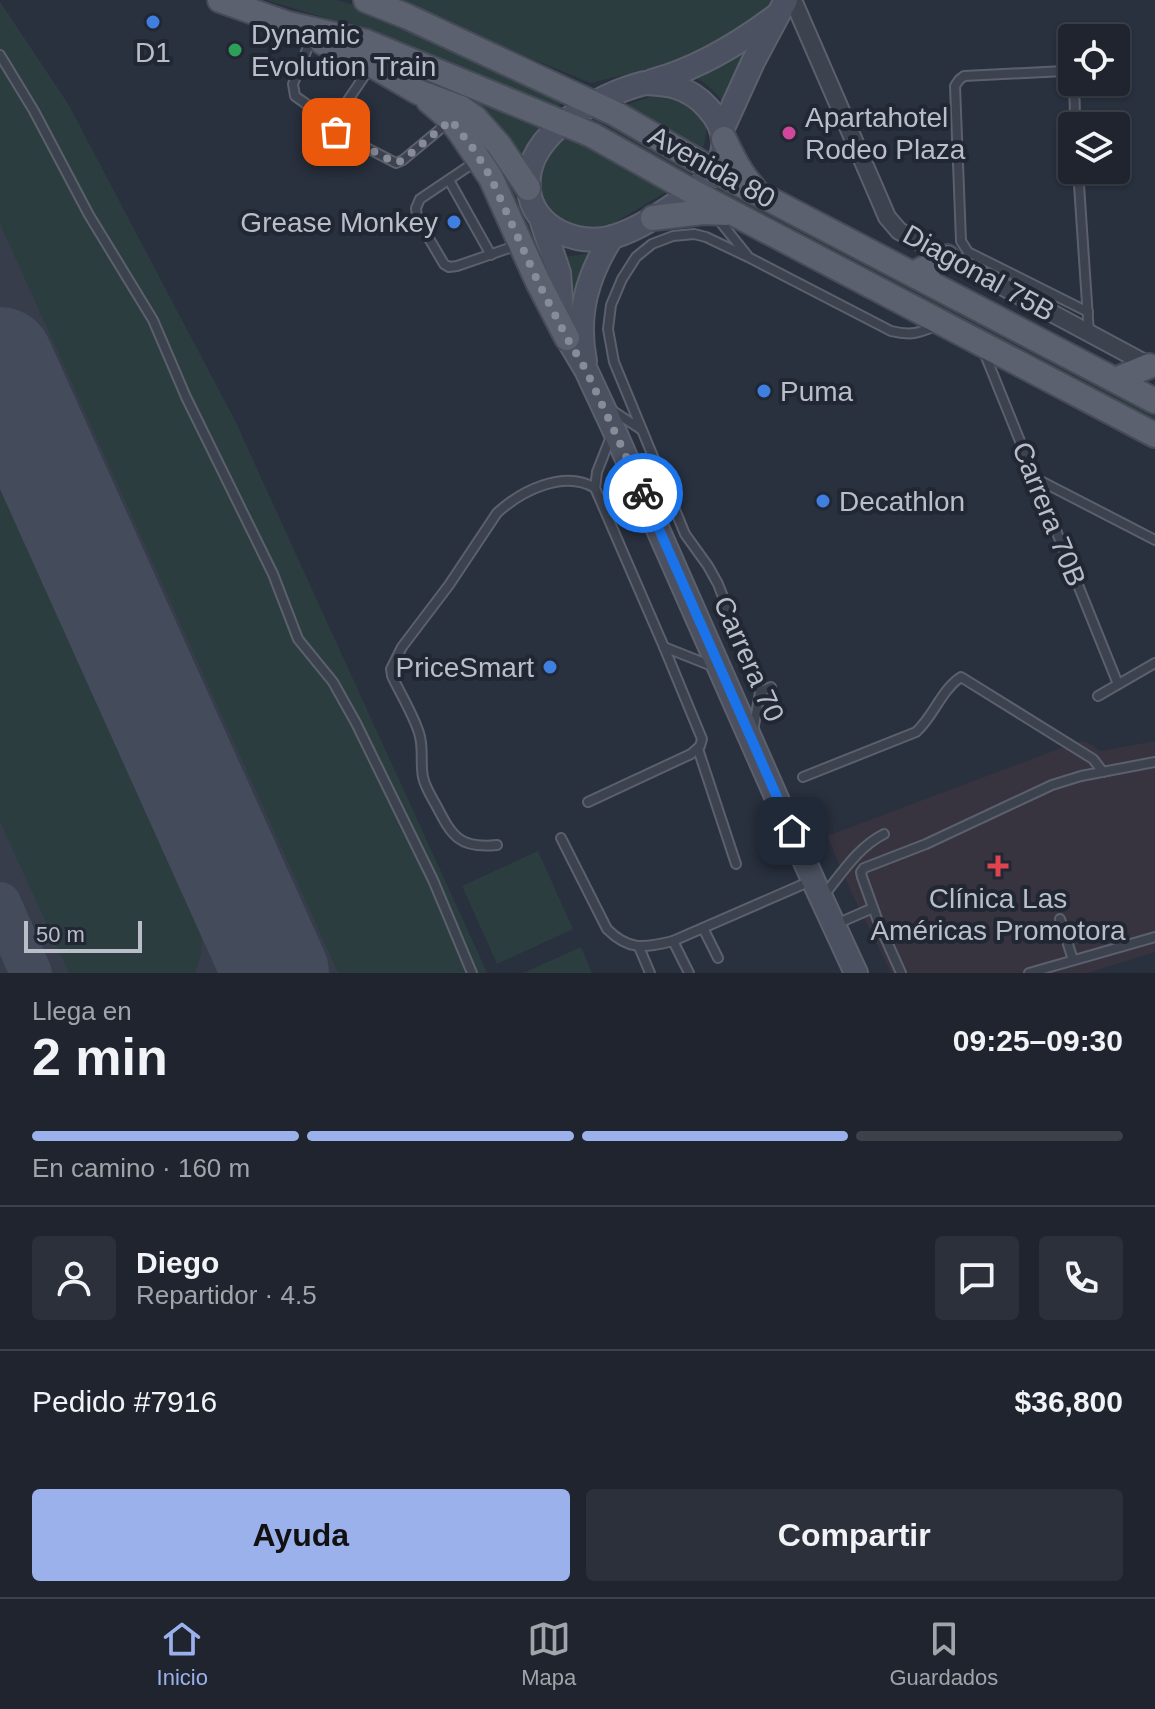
<!DOCTYPE html>
<html lang="es">
<head>
<meta charset="utf-8">
<style>
	:root { --surface:#1f242e; --page:#2c303a; --text:#f1f3f6; --muted:#a1a4aa; --line:#3c414a; --accent:#9bb1ec }
	body { margin:0; font-family:Helvetica,sans-serif; background:var(--page); color:var(--text); height:100vh; display:flex; flex-direction:column; font-size:30px; white-space:nowrap }
	* { box-sizing:border-box; margin:0 }
	p { font-size:26px; color:var(--muted) }
	.icon { flex:none; width:44px; height:44px; fill:none; stroke:currentColor; stroke-width:2; stroke-linecap:round; stroke-linejoin:round }
	.map { position:relative; height:973px; overflow:hidden }
	.drawer { display:flex; flex-direction:column; background:var(--surface); flex:1 }
	.drawer>* { flex:none }
	.buttons { position:absolute; left:1058px; top:24px; display:grid; gap:16px }
	.buttons a { display:grid; place-items:center; width:72px; height:72px; border-radius:8px; background:var(--surface); box-shadow:0 2px 6px #0004,0 0 0 2px var(--line); font-size:40px }
	.scale { position:absolute; left:24px; bottom:20px; width:118px; box-sizing:border-box; padding-left:8px; border:4px solid #babec9; border-top:0; font-size:22px; line-height:28px; white-space:nowrap; color:#babec9; -webkit-text-stroke:6px #222734; paint-order:stroke }
	.pin { position:absolute; display:grid; place-items:center; width:68px; height:68px; color:#fff; margin:-34px; border-radius:16px; box-shadow:0 4px 12px #0006 }
	.courier { position:absolute; display:grid; place-items:center; width:80px; height:80px; margin:-40px; border:6px solid #1a73e8; border-radius:50%; background:#fff; color:#222; box-shadow:0 2px 10px #0007 }
	.overview em { font-style:normal; font-weight:700 }
	.overview div { display:flex; flex-direction:column-reverse }
	.overview { display:flex; align-items:center; justify-content:space-between; height:136px; padding:0 32px }
	h1 { font-size:52px; font-weight:700; line-height:60px }
	.bar { display:grid; grid-template-columns:repeat(4,1fr); gap:12px 8px; align-content:center; height:96px; padding:0 32px }
	.bar i { height:10px; border-radius:6px; background:var(--line) }
	.bar .current { background:var(--accent) }
	.bar p { grid-column:span 4 }
	.line { display:flex; align-items:center; gap:20px; padding:0 32px; border-top:2px solid var(--line) }
	.line div { flex:1 }
	.round { display:grid; place-items:center; flex:none; width:84px; height:84px; border-radius:8px; background:var(--page) }
	.cta { display:flex; gap:16px; margin-top:auto; padding:16px 32px }
	.cta a { flex:1; height:92px; border-radius:8px; background:var(--accent); color:#111; font-size:32px; font-weight:700; line-height:92px; text-align:center }
	.cta a+a { background:var(--page); color:var(--text) }
	.menu { display:flex; justify-content:space-around; align-items:center; height:112px; border-top:2px solid var(--line); background:var(--surface); font-size:22px; color:var(--muted) }
	.menu a { display:grid; justify-items:center; gap:4px }
	.menu .current { color:var(--accent) }
	.map>svg:first-child { display:block }
</style>
</head>
<body>
<div class="map">
<svg width="1155" height="973" viewBox="0 0 1155 973">
	<rect width="100%" height="100%" fill="#29303e"/>
	<polygon fill="#373440" points="1080,741 1087,742 1101,751 1155,741 1155,952 1087,973 891,973 853,896 827,836"/>
	<polygon fill="#373d4b" points="0,2 68,104 235,421 487,973 0,973"/>
	<g fill="#2c3d40">
		<polygon points="266,0 337,0 354,5 566,99 555,109 382,35"/>
		<polygon points="398,0 773,0 768,7 724,38 669,64 591,83 468,33"/>
		<polygon points="0,2 68,104 235,421 487,973 338,973 0,224 0,59 172,353 160,325 140,290 103,233 30,96 0,50"/>
		<path d="M 756,40 L 726,109 C 718,92 706,83 690,74 Z"/>
		<path d="M 354,44 L 545,124 C 532,136 527,147 521,164 L 507,137 L 494,121 L 475,105 L 395,68 Z"/>
		<polygon points="656,95 677,97 698,110 707,127 704,145 693,171 671,189 614,223 585,230 566,224 547,206 539,182 549,155 565,137 596,115"/>
		<polygon points="472,124 500,160 529,221 551,275 553,293"/>
		<polygon points="727,185 1155,407 1155,428 718,196"/>
		<polygon points="590,253 585,267 576,319 566,257"/>
		<polygon points="0,489 202,938 201,955 195,973 69,973 0,822"/>
		<polygon points="538,851 573,929 497,964 462,886"/>
		<polygon points="581,947 592,973 523,973"/>
	</g>
	<g fill="none" stroke-linecap="round" stroke-linejoin="round">
		<g stroke="#444b5a" stroke-width="42">
			<polyline points="0,903 31,973"/>
			<polyline points="265,949 268,961 265,973"/>
		</g>
		<polyline stroke="#444b5a" stroke-width="106" points="0,360 276,973"/>
		<g stroke="#5b606c" stroke-width="12">
			<g id="lane">
				<polyline points="312,37 293,84 295,96 312,108"/>
				<polyline points="0,55 34,111 89,215 153,320 186,397 273,574 298,639 333,682 356,723 433,880 472,973"/>
				<polyline points="371,66 334,121 333,127 336,132 396,163 403,160 450,121"/>
				<path d="M 1075,126 C 1074,109 1078,82 1064,71 L 964,76 L 959,80 L 955,86 L 961,241 L 968,252 L 1088,312"/>
				<polyline points="475,162 420,199 416,208 417,218 444,264 449,267 457,266 518,245"/>
				<polyline points="1078,170 1089,333"/>
				<polyline points="449,180 491,255"/>
				<polyline points="718,219 747,255"/>
				<polyline points="984,352 1118,684"/>
				<polyline points="613,411 642,430"/>
				<polyline points="1035,478 1155,540"/>
				<polyline points="664,647 712,666"/>
				<polyline points="760,692 771,687"/>
				<polyline points="1098,696 1155,663"/>
				<path d="M 753,731 L 760,692 L 718,584 L 708,566 L 685,534 L 614,362 L 608,329 L 611,305 L 622,279 L 636,257 L 652,244 L 673,236 L 694,234 L 706,237 L 748,257 L 891,331 C 912,336 919,333 938,325"/>
				<polyline points="698,749 736,864"/>
				<path d="M 803,777 L 916,732 C 934,716 941,690 961,677 L 1093,759 L 1103,772"/>
				<polyline points="588,802 691,754 700,746 702,739 664,647 595,488 597,472 612,434"/>
				<path d="M 561,838 L 607,929 C 629,951 644,948 673,941 L 813,880"/>
				<path d="M 497,845 C 459,849 452,836 436,805 C 431,796 425,787 423,777 C 420,762 424,748 419,733 C 413,714 401,695 392,676 L 391,669 L 402,647 L 449,585 L 497,513 C 521,491 564,469 595,488"/>
				<path d="M 824,895 C 842,873 858,847 884,834"/>
				<polyline points="1060,919 1073,960"/>
				<polyline points="834,925 873,908"/>
				<polyline points="703,928 718,958"/>
				<polyline points="673,941 689,973"/>
				<polyline points="639,947 650,973"/>
				<polyline points="901,973 879,924 862,877 861,872 864,868 926,844 1052,785 1081,776 1155,762"/>
				<polyline points="1029,973 1155,937"/>
			</g>
		</g>
		<g stroke="#5b606c" stroke-width="20">
			<polyline id="street" points="793,0 878,196 887,217 899,231 1154,368"/>
		</g>
		<g stroke="#5b606c" stroke-width="26">
			<g id="secondary">
				<path d="M 652,81 C 697,69 740,43 777,15"/>
				<path d="M 645,83 C 656,84 666,84 676,87 C 688,91 699,98 707,107 C 736,138 723,169 693,192 C 668,209 642,228 613,237 C 595,242 577,240 560,232 C 543,223 531,210 529,190 C 522,134 600,94 645,83 Z"/>
				<polyline points="722,130 753,62 786,0"/>
				<polyline points="541,219 559,273 563,328 567,338 586,370 614,430 813,880 856,973"/>
				<path d="M 585,361 C 576,315 587,276 612,237"/>
			</g>
		</g>
		<g stroke="#474b58" stroke-width="28">
			<g id="primary">
				<polyline points="220,0 288,24 366,42 592,135 693,192 1155,435"/>
				<polyline points="366,0 406,16 616,114 715,171 1155,401"/>
				<polyline points="322,42 372,65 418,92 461,108 475,118 499,145 528,188"/>
				<polyline points="429,101 451,120 460,132 491,178 538,282 567,338"/>
				<path d="M 724,139 C 732,156 740,173 753,187"/>
				<polyline points="653,218 703,212 726,213"/>
				<polyline points="913,274 947,257"/>
				<polyline points="1115,380 1149,366"/>
			</g>
		</g>
		<use href="#lane" stroke="#3d424f" stroke-width="8"/>
		<use href="#street" stroke="#3d424f" stroke-width="16"/>
		<use href="#secondary" stroke="#4c5161" stroke-width="22"/>
		<use href="#primary" stroke="#5b616e" stroke-width="24"/>
	</g>
	<g fill="none" stroke-linecap="round" stroke-linejoin="round">
		<polyline stroke="#878c98" stroke-width="8" stroke-dasharray="0 14.4" points="336,132 396,163 403,160 451,120 475,151 491,178 538,282 567,338 586,370 643,493"/>
		<polyline stroke="#1a73e8" stroke-width="10" points="643,493 792,831"/>
	</g>
	<g fill="#3f7fe0" stroke="#222734" stroke-width="3">
		<circle cx="153" cy="22" r="8"/>
		<circle cx="454" cy="222" r="8"/>
		<circle cx="764" cy="391" r="8"/>
		<circle cx="823" cy="501" r="8"/>
		<circle cx="550" cy="667" r="8"/>
	</g>
	<circle fill="#2e9e5b" stroke="#222734" stroke-width="3" cx="235" cy="50" r="8"/>
	<circle fill="#d1479c" stroke="#222734" stroke-width="3" cx="789" cy="133" r="8"/>
	<path fill="#e0444e" stroke="#222734" stroke-width="3" d="M994 854h8v8h8v8h-8v8h-8v-8h-8v-8h8z"/>
	<g text-anchor="middle" dominant-baseline="central" stroke-width="8" stroke-linejoin="round" paint-order="stroke">
		<g font-size="28" fill="#babec9" stroke="#222734" text-anchor="start">
			<text x="251" y="34">Dynamic<tspan x="251" dy="32">Evolution Train</tspan></text>
			<text x="153" y="52" text-anchor="middle">D1</text>
			<text x="805" y="117">Apartahotel<tspan x="805" dy="32">Rodeo Plaza</tspan></text>
			<text x="438" y="222" text-anchor="end">Grease Monkey</text>
			<text x="780" y="391">Puma</text>
			<text x="839" y="501">Decathlon</text>
			<text x="534" y="667" text-anchor="end">PriceSmart</text>
			<text x="998" y="898" text-anchor="middle">Clínica Las<tspan x="998" dy="32">Américas Promotora</tspan></text>
		</g>
		<g font-size="28" fill="#babec9" stroke="#222734">
			<text transform="translate(712 167) rotate(29)">Avenida 80</text>
			<text transform="translate(979 273) rotate(29)">Diagonal 75B</text>
			<text transform="translate(1049 514) rotate(68)">Carrera 70B</text>
			<text transform="translate(749 659) rotate(66)">Carrera 70</text>
		</g>
	</g>
</svg>
<div class="buttons">
<a><svg class="icon" aria-label="locate" viewBox="0 0 24 24"><circle cx="12" cy="12" r="6"/><path d="M12 2v4M12 18v4M2 12h4M18 12h4"/></svg></a>
<a><svg class="icon" aria-label="layers" viewBox="0 0 24 24"><path d="M12 4l9 5-9 5-9-5zM3 14l9 5 9-5"/></svg></a>
</div>
<div class="scale">50 m</div>
<div class="pin" style="left:336px;top:132px;background:#ea580c"><svg class="icon" aria-label="bag" viewBox="0 0 24 24"><path d="M5 8h14l-1 12H6zM9 8a3 3 0 0 1 6 0"/></svg></div>
<div class="pin" style="left:792px;top:831px;background:#1f2937"><svg class="icon" aria-label="home" viewBox="0 0 24 24"><path d="M3 11l9-7 9 7M6 9v11h12V9"/></svg></div>
<div class="courier" style="left:643px;top:493px"><svg class="icon" aria-label="bike" viewBox="0 0 24 24"><circle cx="6" cy="16" r="4"/><circle cx="18" cy="16" r="4"/><path d="M6 16l4-8h5l3 8M10 8l3 8H6M13 5h3"/></svg></div>
</div>
<section class="drawer">
<div class="overview"><div><h1>2 min</h1><p>Llega en</p></div><em>09:25–09:30</em></div>
<div class="bar"><i class="current"></i><i class="current"></i><i class="current"></i><i></i><p>En camino · 160 m</p></div>
<div class="line" style="height:144px"><a class="round"><svg class="icon" aria-label="person" viewBox="0 0 24 24"><circle cx="12" cy="8" r="4"/><path d="M4 21q1-7 8-7t8 7"/></svg></a><div><b>Diego</b><p>Repartidor · 4.5</p></div><a class="round"><svg class="icon" aria-label="chat" viewBox="0 0 24 24"><path d="M4 5h16v11H9l-5 4z"/></svg></a><a class="round"><svg class="icon" aria-label="phone" viewBox="0 0 24 24"><path d="M5 4h4l2 5-3 2q2 4 5 5l2-3 5 2v4C11 20 4 13 5 4z"/></svg></a></div>
<div class="line" style="height:104px"><div>Pedido #7916</div><b>$36,800</b></div>
<div class="cta"><a>Ayuda</a><a>Compartir</a></div>
</section>
<nav class="menu">
<a class="current"><svg class="icon" aria-label="home" viewBox="0 0 24 24"><path d="M3 11l9-7 9 7M6 9v11h12V9"/></svg>Inicio</a>
<a><svg class="icon" aria-label="map" viewBox="0 0 24 24"><path d="M3 6l6-2 6 2 6-2v14l-6 2-6-2-6 2zM9 4v14M15 6v14"/></svg>Mapa</a>
<a><svg class="icon" aria-label="saved" viewBox="0 0 24 24"><path d="M7 4h10v16l-5-4-5 4z"/></svg>Guardados</a>
</nav>
</body>
</html>
